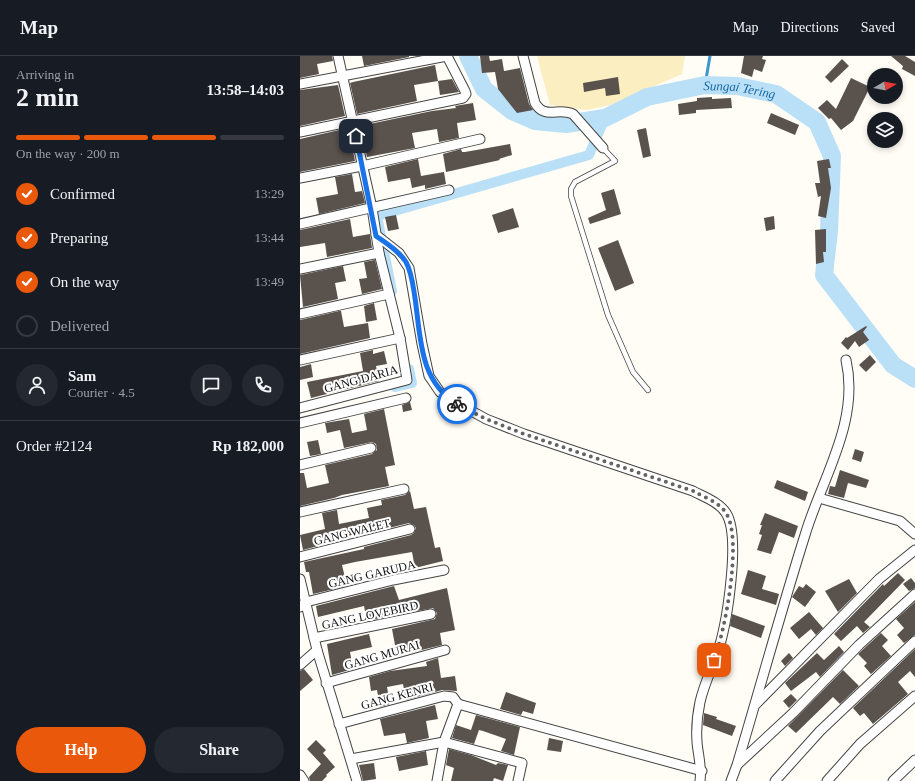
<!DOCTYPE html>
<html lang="en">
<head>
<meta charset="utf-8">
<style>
	:root { --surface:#171b24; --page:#242831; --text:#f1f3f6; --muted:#9ea1a6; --line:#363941; --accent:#ea580c }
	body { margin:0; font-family:Georgia,serif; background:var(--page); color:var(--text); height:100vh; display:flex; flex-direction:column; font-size:15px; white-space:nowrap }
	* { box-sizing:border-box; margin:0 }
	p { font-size:13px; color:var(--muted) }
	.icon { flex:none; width:22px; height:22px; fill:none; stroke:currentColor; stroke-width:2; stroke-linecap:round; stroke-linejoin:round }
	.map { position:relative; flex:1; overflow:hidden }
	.side { display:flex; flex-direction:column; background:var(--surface); width:300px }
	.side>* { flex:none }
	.needle { width:26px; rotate:81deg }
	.tools { position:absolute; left:567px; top:12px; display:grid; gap:8px }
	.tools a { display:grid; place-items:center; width:36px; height:36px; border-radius:50%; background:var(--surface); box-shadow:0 2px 6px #0003; font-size:20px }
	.pin { position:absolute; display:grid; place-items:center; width:34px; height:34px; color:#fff; margin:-17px; border-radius:8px; box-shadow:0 2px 6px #0006 }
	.courier { position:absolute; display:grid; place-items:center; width:40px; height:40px; margin:-20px; border:3px solid #1a73e8; border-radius:50%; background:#fff; color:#222; box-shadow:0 1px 5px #0007 }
	.head em { font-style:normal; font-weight:700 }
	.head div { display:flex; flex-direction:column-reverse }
	.head { display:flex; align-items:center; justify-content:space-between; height:68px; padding:0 16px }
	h1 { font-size:26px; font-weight:700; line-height:30px }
	.bar { display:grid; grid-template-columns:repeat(4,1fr); gap:6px 4px; align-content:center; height:48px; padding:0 16px }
	.bar i { height:5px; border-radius:3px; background:var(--line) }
	.bar .active { background:var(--accent) }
	.bar p { grid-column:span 4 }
	.line { display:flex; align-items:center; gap:10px; padding:0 16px; border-top:1px solid var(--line) }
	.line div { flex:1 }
	.round { display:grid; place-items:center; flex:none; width:42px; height:42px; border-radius:21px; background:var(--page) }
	ol { padding:0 16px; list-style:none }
	li { display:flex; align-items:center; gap:12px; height:44px }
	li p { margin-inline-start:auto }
	li .icon { padding:4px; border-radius:50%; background:var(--accent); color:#fff; stroke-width:4 }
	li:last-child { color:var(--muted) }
	li i { width:22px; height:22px; border:2px solid var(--line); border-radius:50% }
	.cta { display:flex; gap:8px; margin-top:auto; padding:8px 16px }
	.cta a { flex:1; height:46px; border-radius:24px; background:var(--accent); color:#fff; font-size:16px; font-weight:700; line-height:46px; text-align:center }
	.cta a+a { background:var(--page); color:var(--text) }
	header { display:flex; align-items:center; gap:24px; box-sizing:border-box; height:56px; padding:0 20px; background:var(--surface); border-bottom:1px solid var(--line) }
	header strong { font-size:19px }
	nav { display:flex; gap:22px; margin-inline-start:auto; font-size:14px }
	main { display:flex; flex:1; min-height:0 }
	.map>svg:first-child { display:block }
</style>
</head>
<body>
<header>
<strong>Map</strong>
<nav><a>Map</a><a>Directions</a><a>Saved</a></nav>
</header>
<main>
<section class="side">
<div class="head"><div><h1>2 min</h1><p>Arriving in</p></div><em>13:58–14:03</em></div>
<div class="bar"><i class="active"></i><i class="active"></i><i class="active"></i><i></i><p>On the way · 200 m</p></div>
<ol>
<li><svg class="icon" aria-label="check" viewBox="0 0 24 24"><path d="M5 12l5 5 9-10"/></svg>Confirmed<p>13:29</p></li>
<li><svg class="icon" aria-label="check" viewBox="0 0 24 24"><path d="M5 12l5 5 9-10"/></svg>Preparing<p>13:44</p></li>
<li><svg class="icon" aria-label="check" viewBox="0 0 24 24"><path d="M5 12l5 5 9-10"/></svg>On the way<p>13:49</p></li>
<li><i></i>Delivered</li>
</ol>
<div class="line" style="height:72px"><a class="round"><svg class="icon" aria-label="person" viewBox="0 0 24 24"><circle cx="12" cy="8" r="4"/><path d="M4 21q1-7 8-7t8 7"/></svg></a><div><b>Sam</b><p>Courier · 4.5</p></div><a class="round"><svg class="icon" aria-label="chat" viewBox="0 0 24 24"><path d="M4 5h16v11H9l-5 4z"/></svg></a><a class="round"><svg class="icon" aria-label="phone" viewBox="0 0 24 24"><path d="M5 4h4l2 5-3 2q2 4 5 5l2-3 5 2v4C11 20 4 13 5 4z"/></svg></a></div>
<div class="line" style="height:52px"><div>Order #2124</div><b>Rp 182,000</b></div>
<div class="cta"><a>Help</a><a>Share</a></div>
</section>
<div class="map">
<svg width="615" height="725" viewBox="0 0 615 725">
	<rect width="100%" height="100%" fill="#fffdf5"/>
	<polygon fill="#fbeec1" points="237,0 385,0 382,18 311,49 286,54 250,49"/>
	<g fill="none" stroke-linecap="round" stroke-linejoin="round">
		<polyline stroke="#3f96cf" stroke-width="3" points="405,29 410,0"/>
		<g stroke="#b9e0f7" stroke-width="10">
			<polyline points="92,235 77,160 289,99 305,62"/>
			<polyline points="95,331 112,327 109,313"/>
		</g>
		<path stroke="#b9e0f7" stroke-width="18" id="s1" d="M 168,0 L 184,33 L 212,55 L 235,65 L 266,68 L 305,62 L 347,41 L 405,29 L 437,30 L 476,38 L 517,66 L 532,100 L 529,175 L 524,219 L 593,309 L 615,323"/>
	</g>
	<g fill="#5a524d">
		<polygon points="0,0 32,0 33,5 17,8 19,18 0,22"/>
		<polygon points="62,0 109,0 109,1 64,10"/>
		<polygon points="180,0 189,0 190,5 202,3 204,15 220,12 229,48 233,54 217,57 198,33 195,16 182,17"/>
		<polygon points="444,0 463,0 462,3 466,4 462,16 454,13 452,21 441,17"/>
		<polygon points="591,0 605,0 615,6 615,20 602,13 603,10"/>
		<polygon points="542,3 549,10 531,27 525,21"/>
		<polygon points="135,9 138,25 114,29 117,45 57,58 50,27 53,26"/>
		<polygon points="318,21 320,38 306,40 305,32 284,36 283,27"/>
		<polygon points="551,22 570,31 553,65 541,74 531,62 529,63 518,52 527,44 536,53"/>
		<polygon points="152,23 159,36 140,39 138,25"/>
		<polygon points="38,29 45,60 0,70 0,34"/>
		<polygon points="412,41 412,43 431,42 432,52 396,54 396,57 379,59 378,48 397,45 397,42"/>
		<polygon points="173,47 176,64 157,67 159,82 139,86 137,73 112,77 115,92 67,101 60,70 132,55 156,52 155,50"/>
		<polygon points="471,57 499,69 495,79 467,67"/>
		<polygon points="48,72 55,105 0,116 0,83"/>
		<polygon points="346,72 351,100 343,102 337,74"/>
		<polygon points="210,88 212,99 199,103 200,104 146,116 143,98 161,93 162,96 165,96"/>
		<polygon points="118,103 121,120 144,116 146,128 125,133 125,129 112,132 110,122 88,126 85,111"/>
		<polygon points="529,103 531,112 528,112 531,132 526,162 518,160 521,140 518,141 515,127 520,127 517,105"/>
		<polygon points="52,118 55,136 62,135 65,147 19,158 16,142 38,138 35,121"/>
		<polygon points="314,133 321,158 290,168 288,162 306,154 301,137"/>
		<polygon points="213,152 219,171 198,177 192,159"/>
		<polygon points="96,159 99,173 88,175 85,161"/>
		<polygon points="474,160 475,173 466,175 464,162"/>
		<polygon points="50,163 53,181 70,178 72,192 27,201 25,187 0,191 0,174"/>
		<polygon points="526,173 526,196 523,196 524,206 516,208 515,174"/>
		<polygon points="318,184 334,227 315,235 298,192"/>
		<polygon points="75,204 82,233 62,238 59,223 67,222 64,206"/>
		<polygon points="43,210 46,225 35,227 38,243 3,251 0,219"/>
		<polygon points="74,247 77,264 66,266 64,250"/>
		<polygon points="39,255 41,255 44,271 68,267 70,282 0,298 0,264"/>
		<polygon points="566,270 567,271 563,276 569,284 559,291 555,285 548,294 541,287 546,281 547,282"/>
		<polygon points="73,294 73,298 84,295 87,308 76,310 79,325 11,342 7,326 63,315 60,297"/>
		<polygon points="570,299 576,306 566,316 559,309"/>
		<polygon points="11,308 13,321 0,324 0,311"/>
		<polygon points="110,346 112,354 103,356 102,349"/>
		<polygon points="84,353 95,409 85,411 89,430 42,439 34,442 0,450 0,417 4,417 7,432 29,427 25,409 72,398 77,394 76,388 72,386 44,392 40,374 27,377 25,367 49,363 52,377 67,374 64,358"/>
		<polygon points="18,384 21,398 10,400 7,386"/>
		<polygon points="555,393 564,396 561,406 552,403"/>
		<polygon points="540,414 569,424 566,432 548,427 544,442 528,438 530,430 535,431"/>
		<polygon points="477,424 508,436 505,445 474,432"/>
		<polygon points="110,435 114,453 126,451 135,492 140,491 143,505 115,512 112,496 55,506 42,509 47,530 13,538 9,516 6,516 4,506 64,493 64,491 111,479 114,477 116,472 114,469 109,467 61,479 61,477 24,485 25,488 3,494 0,479 25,473 22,457 37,454 39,468 69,462 67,452 82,449 81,444 105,439"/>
		<polygon points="465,457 498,470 494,482 479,476 471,498 457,494 462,479 459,478 462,469 460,469"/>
		<polygon points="448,514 466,520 462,533 479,538 476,549 441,538"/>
		<polygon points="598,517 605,524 564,566 570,571 563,577 557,570 541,585 534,578 583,528 584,530"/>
		<polygon points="611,522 615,527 615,532 609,535 603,528"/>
		<polygon points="549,523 557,537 538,556 525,535"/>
		<polygon points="506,528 516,536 505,551 492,541 499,530 503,532"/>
		<polygon points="94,530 99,544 147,532 155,574 140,577 142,589 97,600 92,573 135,563 137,557 133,552 112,556 111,553 88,558 89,560 67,565 64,550 18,561 16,550"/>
		<polygon points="615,546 615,579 604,587 597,579 604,572 596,563"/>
		<polygon points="509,556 523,572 516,579 511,573 499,583 490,572"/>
		<polygon points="432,558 465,570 461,582 430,570"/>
		<polygon points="581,577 588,584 582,590 591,600 571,618 564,610 567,607 558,598"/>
		<polygon points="69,578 72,591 50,596 53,613 32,619 27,588"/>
		<polygon points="539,590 544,596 520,621 516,616 491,635 485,627 517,597 524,604"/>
		<polygon points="615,593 615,621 610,615 598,626 608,638 573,668 564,657 560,660 553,652"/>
		<polygon points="489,597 493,602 485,610 481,605"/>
		<polygon points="138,602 141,622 155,620 157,635 142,634 106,644 103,628 87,631 90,648 80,651 77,634 71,635 69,621 90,615 127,610 126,606"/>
		<polygon points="4,613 13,624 0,635 0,615"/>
		<polygon points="543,614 559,630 540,648 533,641 496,677 488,670"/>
		<polygon points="206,636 236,647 233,658 223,655 221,659 200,653"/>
		<polygon points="491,638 497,644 489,652 483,645"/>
		<polygon points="135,649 138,663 126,665 129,682 107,687 105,677 84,680 80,663"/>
		<polygon points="404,657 417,661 416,663 436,670 432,680 403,669"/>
		<polygon points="176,659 220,671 214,699 201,695 206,683 183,675 179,674 174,688 152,682 156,669 171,674"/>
		<polygon points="249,682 263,685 261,696 247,694"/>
		<polygon points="16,684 26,694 23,697 35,711 26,719 27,720 22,725 10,725 9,721 21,708 7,693"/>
		<polygon points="149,693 171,699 196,709 198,707 208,709 203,725 194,722 193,725 151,725 154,712 146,709"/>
		<polygon points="126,695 128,709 99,715 96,701"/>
		<polygon points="74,707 76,723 63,725 59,709"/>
	</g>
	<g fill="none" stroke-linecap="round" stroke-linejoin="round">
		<g stroke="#444" stroke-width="6">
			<polyline id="lane" points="303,92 315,105 275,126 271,133 271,140 308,259 333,316 348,334"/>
		</g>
		<g stroke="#444" stroke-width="11">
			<g id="street">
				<path d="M 223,0 L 235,47 C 245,64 258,51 273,58 L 303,92"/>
				<polyline points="0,28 147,0"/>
				<polyline points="0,76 163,42 166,38 165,35 147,0"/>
				<polyline points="0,122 62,110 180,83"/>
				<polyline points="0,168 149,134"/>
				<path d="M 76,179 L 99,197 L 109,212 L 122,288 L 129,320 L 140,336 L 148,342 L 186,363 L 224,378 L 393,435 C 404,441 419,446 426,457 C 441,480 427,565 419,592 C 413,610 404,628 400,646 C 397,660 396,672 397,686 C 398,699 402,711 400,725"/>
				<polyline points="0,213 79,197"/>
				<polyline points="0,258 89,238"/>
				<polyline points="0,304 100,282"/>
				<polyline points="0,352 107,324 100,282 79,197 72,152 38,0"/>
				<polyline points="0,367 106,342"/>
				<polyline points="0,409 71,392"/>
				<polyline points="519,442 600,465 615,478"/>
				<polyline points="0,456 104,433"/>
				<polyline points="0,501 110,473"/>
				<polyline points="0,523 17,594 57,725"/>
				<polyline points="0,551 6,546 93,524 144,514"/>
				<polyline points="14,582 131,558"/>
				<polyline points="0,609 17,594"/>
				<polyline points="26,627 145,594"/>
				<polyline points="158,648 402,715"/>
				<polyline points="456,648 579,523 615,494"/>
				<polyline points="39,668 144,640 153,641 158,648"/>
				<polyline points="51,703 144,686 222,707 218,725"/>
				<polyline points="438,708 493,657 559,589 615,538"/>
				<polyline points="0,719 4,725"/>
				<polyline points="137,725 144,686 158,648"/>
				<path d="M 431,725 L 437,709 C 460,632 481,555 505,479 C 522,422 560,366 546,304"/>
				<polyline points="475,725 520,675 615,585"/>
				<polyline points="527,725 560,688 615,640"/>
				<polyline points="593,725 615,704"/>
			</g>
		</g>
		<use href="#lane" stroke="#fff" stroke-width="4.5"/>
		<use href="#street" stroke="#fff" stroke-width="9"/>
	</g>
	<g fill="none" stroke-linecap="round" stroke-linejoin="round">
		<path stroke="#646461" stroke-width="4" stroke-dasharray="0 7.2" d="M 157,348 L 186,363 L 224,378 L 393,435 C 404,441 419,446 426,457 C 443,483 425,575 414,604"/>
		<path stroke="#1a73e8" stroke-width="5" d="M 56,80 L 76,180 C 86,187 99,195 106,206 C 112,217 113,230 115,242 C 121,283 119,324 157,348"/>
	</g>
	<g text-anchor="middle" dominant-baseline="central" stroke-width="4" stroke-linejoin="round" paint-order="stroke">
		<g font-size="12" fill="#111" stroke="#fff">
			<text transform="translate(61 323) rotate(-15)">GANG DARIA</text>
			<text transform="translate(52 476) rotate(-14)">GANG WALET</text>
			<text transform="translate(72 518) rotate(-13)">GANG GARUDA</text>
			<text transform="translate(70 559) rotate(-12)">GANG LOVEBIRD</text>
			<text transform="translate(82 599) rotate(-16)">GANG MURAI</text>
			<text transform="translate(97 640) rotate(-15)">GANG KENRI</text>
		</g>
		<g font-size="13" font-style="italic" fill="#1768a6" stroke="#fff">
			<text stroke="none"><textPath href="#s1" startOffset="309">Sungai Tering</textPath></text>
		</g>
	</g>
</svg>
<div class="tools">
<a><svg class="needle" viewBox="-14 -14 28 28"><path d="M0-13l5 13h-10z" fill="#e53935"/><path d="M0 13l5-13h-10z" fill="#9ea1a6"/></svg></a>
<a><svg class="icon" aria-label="layers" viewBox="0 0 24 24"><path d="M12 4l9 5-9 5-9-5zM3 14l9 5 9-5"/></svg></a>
</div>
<div class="pin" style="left:414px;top:604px;background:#ea580c"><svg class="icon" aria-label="bag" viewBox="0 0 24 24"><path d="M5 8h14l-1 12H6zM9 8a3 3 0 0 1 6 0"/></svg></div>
<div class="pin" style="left:56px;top:80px;background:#1f2937"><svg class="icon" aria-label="home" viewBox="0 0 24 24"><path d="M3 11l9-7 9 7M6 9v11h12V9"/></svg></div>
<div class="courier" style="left:157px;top:348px"><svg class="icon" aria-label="bike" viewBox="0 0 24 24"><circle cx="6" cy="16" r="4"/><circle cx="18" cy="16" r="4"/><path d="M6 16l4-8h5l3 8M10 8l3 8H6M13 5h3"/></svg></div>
</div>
</main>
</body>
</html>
